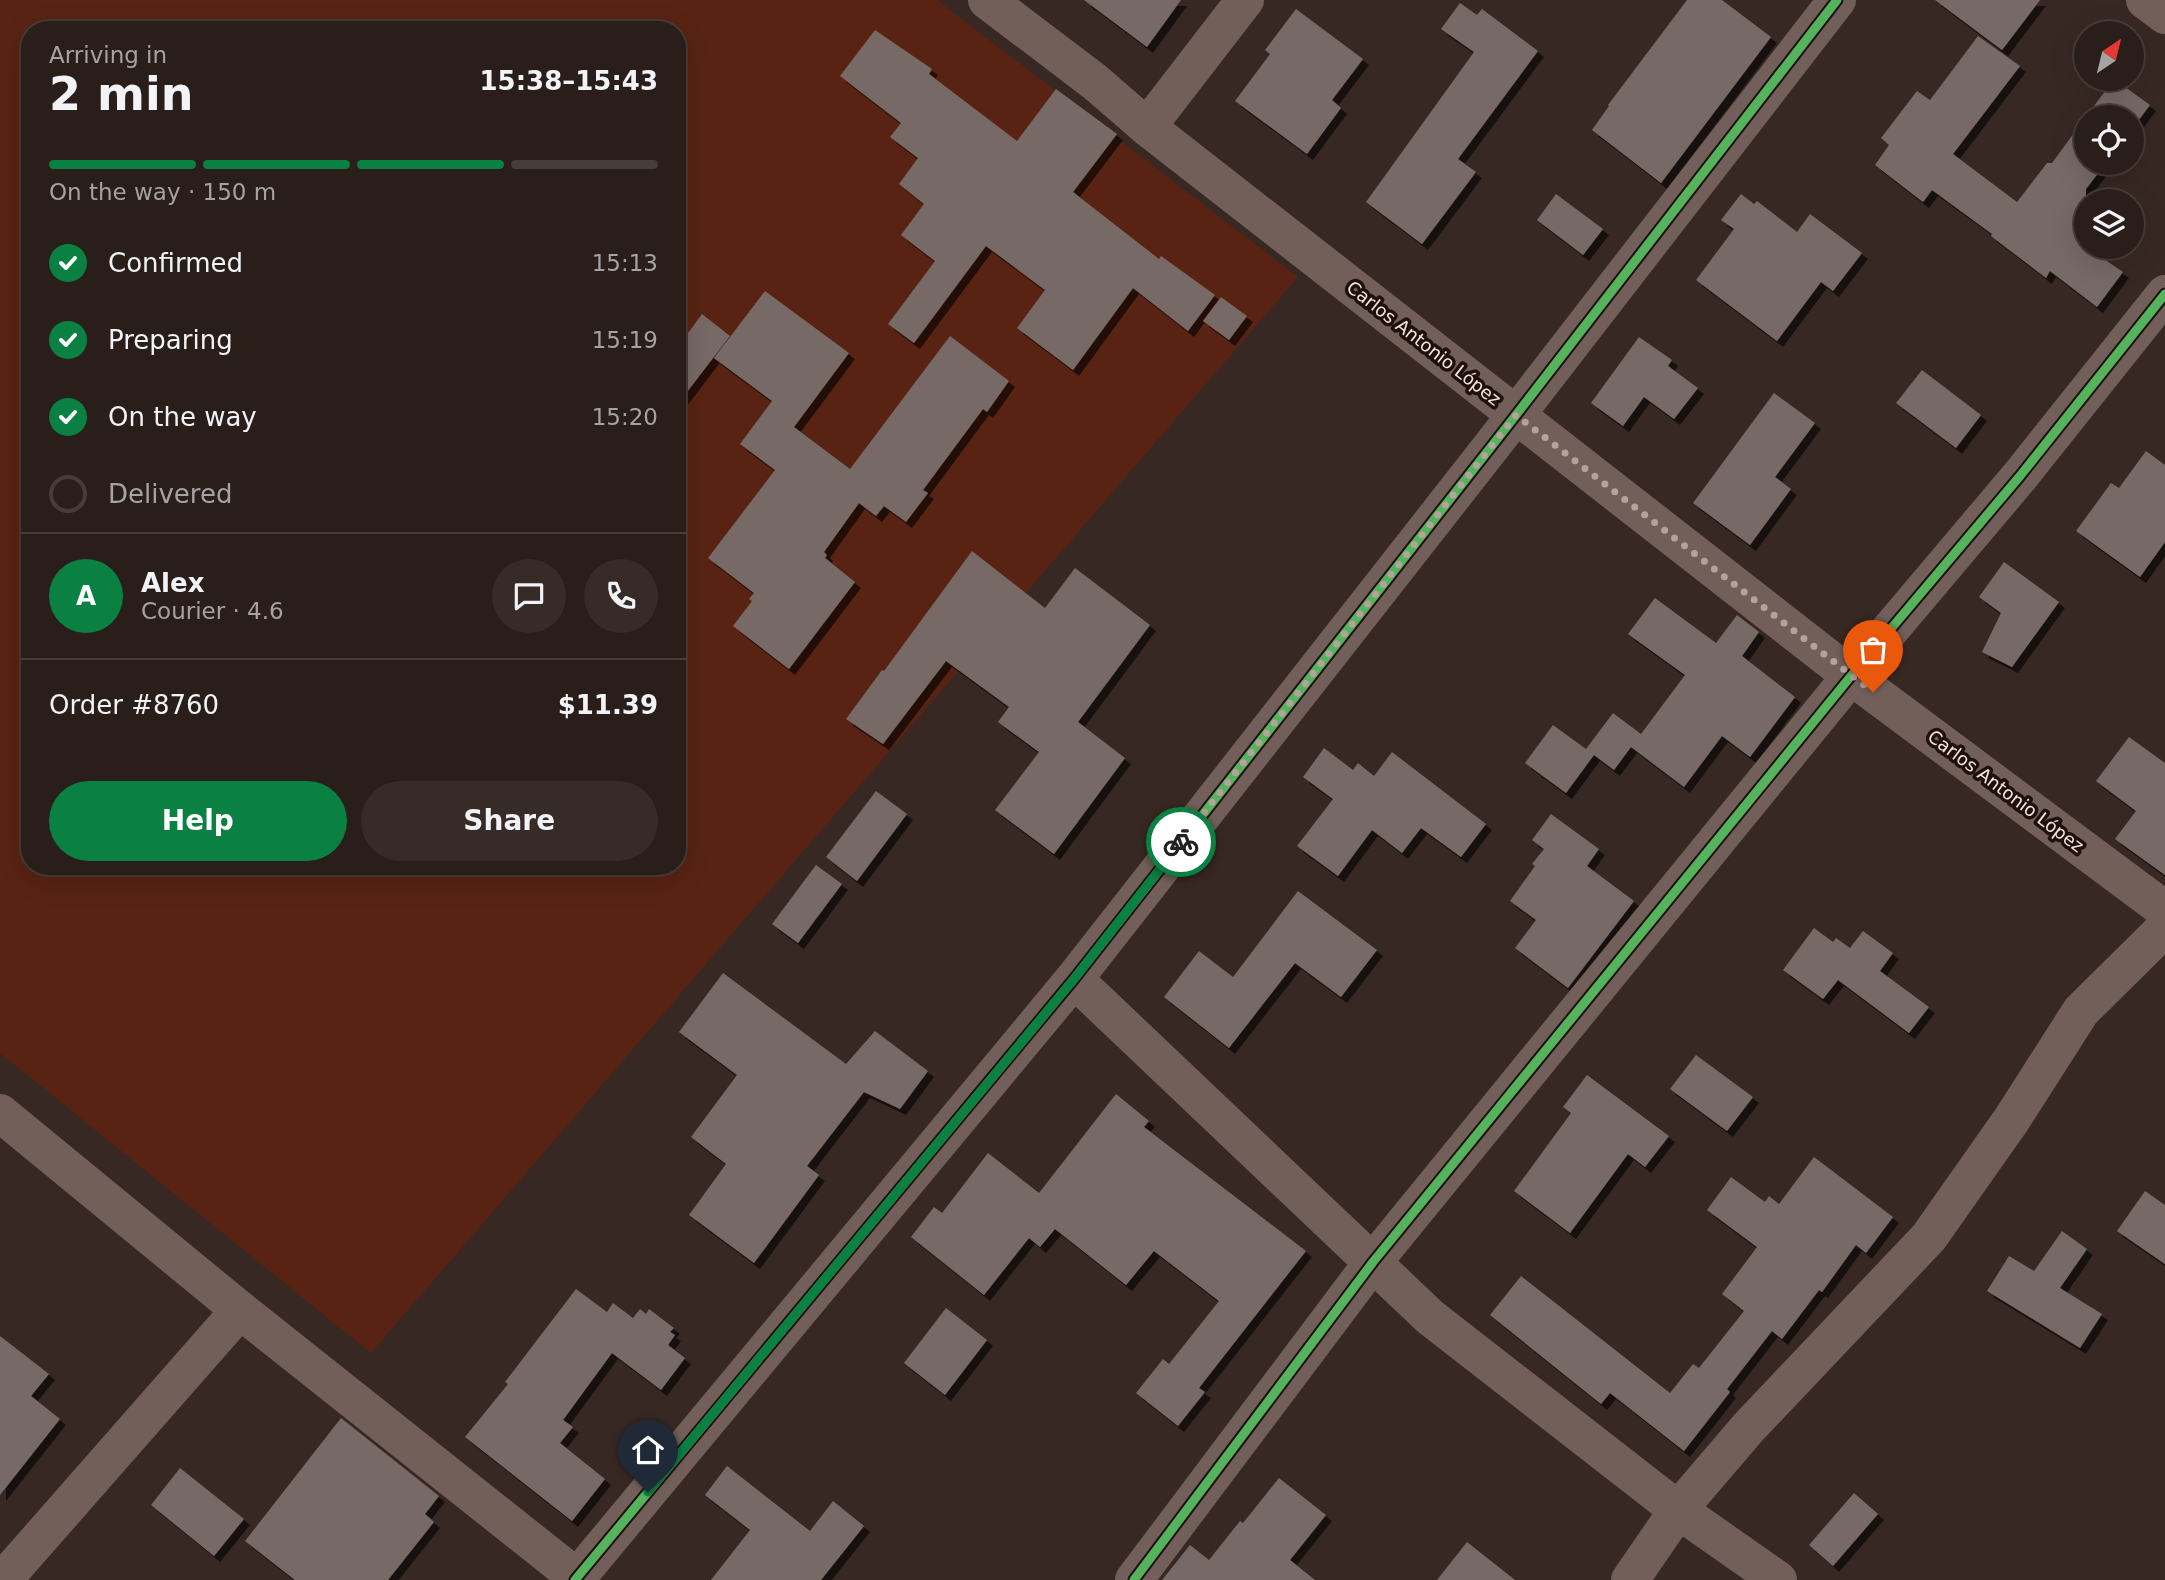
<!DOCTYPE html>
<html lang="en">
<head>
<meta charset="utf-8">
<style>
	:root { --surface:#2a1e1a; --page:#362b27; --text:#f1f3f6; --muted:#a5a2a2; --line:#463c39; --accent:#0b8043 }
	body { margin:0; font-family:"DejaVu Sans",sans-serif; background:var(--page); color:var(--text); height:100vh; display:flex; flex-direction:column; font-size:26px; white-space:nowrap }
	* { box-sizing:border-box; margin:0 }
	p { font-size:23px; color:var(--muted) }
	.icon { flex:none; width:38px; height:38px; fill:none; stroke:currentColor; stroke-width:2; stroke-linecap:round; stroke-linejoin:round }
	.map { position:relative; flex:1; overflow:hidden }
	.drawer { position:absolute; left:21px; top:21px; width:665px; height:854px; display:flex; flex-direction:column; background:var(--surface); border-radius:28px; box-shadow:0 7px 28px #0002,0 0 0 2px var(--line) }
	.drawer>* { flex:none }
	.needle { width:46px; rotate:35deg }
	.buttons { position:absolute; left:2074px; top:21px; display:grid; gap:14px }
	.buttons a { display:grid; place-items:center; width:70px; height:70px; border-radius:50%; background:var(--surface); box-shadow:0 7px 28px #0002,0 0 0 2px var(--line); font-size:35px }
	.pin { position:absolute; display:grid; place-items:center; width:60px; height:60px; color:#fff; margin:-72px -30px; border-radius:50% 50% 50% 0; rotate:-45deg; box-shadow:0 0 7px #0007 }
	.pin .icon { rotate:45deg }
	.courier { position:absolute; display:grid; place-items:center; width:70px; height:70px; margin:-35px; border:5px solid #0b8043; border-radius:50%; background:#fff; color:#222; box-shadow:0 2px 9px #0007 }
	.summary em { font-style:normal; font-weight:700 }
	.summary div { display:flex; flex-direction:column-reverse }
	.summary { display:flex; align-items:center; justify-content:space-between; height:119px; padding:0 28px }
	h1 { font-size:46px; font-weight:700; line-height:52px }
	.bar { display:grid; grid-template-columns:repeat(4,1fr); gap:10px 7px; align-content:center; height:84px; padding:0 28px }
	.bar i { height:9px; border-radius:5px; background:var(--line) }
	.bar .on { background:var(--accent) }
	.bar p { grid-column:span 4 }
	.line { display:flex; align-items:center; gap:18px; padding:0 28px; border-top:2px solid var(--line) }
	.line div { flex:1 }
	.round { display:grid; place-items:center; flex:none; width:74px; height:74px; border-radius:37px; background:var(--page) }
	ol { padding:0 28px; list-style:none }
	li { display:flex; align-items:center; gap:21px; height:77px }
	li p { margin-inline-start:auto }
	li .icon { padding:7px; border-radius:50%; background:var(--accent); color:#fff; stroke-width:4 }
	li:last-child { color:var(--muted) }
	li i { width:38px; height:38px; border:4px solid var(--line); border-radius:50% }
	.button { display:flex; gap:14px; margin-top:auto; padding:14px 28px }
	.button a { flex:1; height:80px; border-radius:42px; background:var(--accent); color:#fff; font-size:28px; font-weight:700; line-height:80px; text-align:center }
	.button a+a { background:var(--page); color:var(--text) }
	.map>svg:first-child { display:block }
</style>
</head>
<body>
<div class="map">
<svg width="2165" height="1580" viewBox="0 0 2165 1580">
	<defs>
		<filter id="shadow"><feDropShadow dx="6" dy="6" stdDeviation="0" flood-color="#0009"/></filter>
	</defs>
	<rect width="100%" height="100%" fill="#382823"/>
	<path fill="#582312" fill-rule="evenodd" d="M 0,0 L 937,0 L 1298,277 L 371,1353 L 0,1053 ZM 30,30 L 677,30 L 677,866 L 30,866 Z"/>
	<g fill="#776965" filter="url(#shadow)">
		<polygon points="1084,0 1181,0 1147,47"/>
		<polygon points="1687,0 1722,0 1771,37 1661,183 1592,130 1609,106 1608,105"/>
		<polygon points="1935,0 2040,0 2002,50"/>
		<polygon points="1460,3 1477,15 1482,9 1538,51 1458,159 1476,172 1422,244 1366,202 1474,52 1441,29"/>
		<polygon points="1296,9 1363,59 1332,100 1341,108 1307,154 1235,101 1270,54 1265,50"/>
		<polygon points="875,30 932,69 929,74 1017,141 1056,89 1117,134 1073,192 1159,259 1161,256 1215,295 1188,331 1133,288 1073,370 1017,328 1045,290 986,246 914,343 888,324 935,261 901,235 924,204 899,184 918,158 890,137 901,123 840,76"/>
		<polygon points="1978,36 2020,66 1953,154 2017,202 2047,163 2052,163 2114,79 2150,105 2132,129 2132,117 2086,117 2086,163 2106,163 2086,189 2086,247 2123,272 2097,307 2050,271 2046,278 1991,236 1992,234 1932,190 1923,202 1875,165 1889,145 1881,138 1917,91 1930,100"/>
		<polygon points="1556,194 1603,229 1583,255 1537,220"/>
		<polygon points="1741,194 1754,204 1757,201 1797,232 1810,214 1862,253 1833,291 1821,282 1777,341 1696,280 1734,229 1721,220"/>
		<polygon points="765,291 849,353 794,427 850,469 950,336 1009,381 987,412 983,409 923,490 928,493 906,522 884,506 876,516 859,503 824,552 827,555 825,558 855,582 789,669 733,626 752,601 749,599 754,593 708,558 775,470 740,444 772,401 714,358"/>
		<polygon points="1221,297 1247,316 1229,340 1203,321"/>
		<polygon points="702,314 730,336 677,405 677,348"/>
		<polygon points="1639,337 1672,360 1668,366 1698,388 1674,419 1644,397 1623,426 1591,403"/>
		<polygon points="1922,370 1981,415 1956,448 1896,403"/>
		<polygon points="1774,393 1815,423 1775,477 1791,489 1750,545 1693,503"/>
		<polygon points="2146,451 2165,465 2165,542 2140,577 2076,531 2111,483 2119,488"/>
		<polygon points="972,551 1045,608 1075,568 1150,625 1078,722 1125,758 1054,854 995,810 1039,752 998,722 1009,707 946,661 883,744 846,719 882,670 884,671"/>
		<polygon points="2004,562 2059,602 2012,667 1982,652 2001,613 1979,597"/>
		<polygon points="1655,598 1716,643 1737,615 1759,632 1742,656 1795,697 1750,757 1722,736 1684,787 1631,747 1614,770 1594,755 1566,793 1525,763 1553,725 1586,749 1613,713 1641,734 1685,675 1628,634"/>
		<polygon points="2129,737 2165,763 2165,875 2115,839 2136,811 2096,781"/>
		<polygon points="1324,748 1353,770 1358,763 1374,776 1392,752 1486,824 1461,857 1421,828 1402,853 1372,830 1338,876 1297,846 1333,799 1303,777"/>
		<polygon points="876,791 907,814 857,881 826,857"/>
		<polygon points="1551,814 1599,849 1587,866 1634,901 1568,988 1515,948 1536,920 1510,901 1535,866 1532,864 1544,849 1532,840"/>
		<polygon points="816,865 842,884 798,943 772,924"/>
		<polygon points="1298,891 1377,950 1341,997 1295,963 1229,1048 1164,997 1199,951 1233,977"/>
		<polygon points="1814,928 1833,942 1836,938 1850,948 1863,931 1893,953 1880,971 1929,1007 1909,1033 1838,980 1823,999 1783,970"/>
		<polygon points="723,973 846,1064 875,1031 928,1071 900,1109 864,1092 807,1166 819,1175 754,1263 689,1215 726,1164 691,1137 737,1075 679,1032"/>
		<polygon points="1696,1055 1753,1097 1727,1131 1670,1089"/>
		<polygon points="1587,1075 1669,1136 1645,1167 1628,1154 1570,1233 1514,1191 1571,1113 1563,1107"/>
		<polygon points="1116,1094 1149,1121 1144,1127 1306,1251 1199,1388 1205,1392 1178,1426 1136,1393 1163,1359 1169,1364 1219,1301 1154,1251 1126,1285 1055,1229 1040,1247 1029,1238 984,1295 911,1237 934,1207 942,1213 988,1153 1039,1193"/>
		<polygon points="1814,1157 1893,1217 1866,1253 1856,1245 1822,1292 1819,1290 1782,1339 1772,1331 1727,1389 1730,1392 1684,1451 1610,1393 1601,1404 1490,1315 1521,1276 1670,1393 1693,1364 1699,1368 1744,1311 1722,1294 1757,1247 1707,1210 1731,1177 1765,1202 1769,1196 1779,1204"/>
		<polygon points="2145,1191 2165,1205 2165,1264 2117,1231"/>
		<polygon points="2062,1231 2087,1249 2060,1288 2102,1314 2080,1348 1987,1291 2009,1256 2034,1271"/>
		<polygon points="576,1289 607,1312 613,1303 633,1318 640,1309 646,1314 649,1309 674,1328 670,1332 675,1335 668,1345 685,1358 661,1390 612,1353 563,1420 573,1427 560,1443 605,1479 572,1521 465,1437 508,1384 505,1382"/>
		<polygon points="946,1308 987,1340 945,1395 904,1363"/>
		<polygon points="0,1336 49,1374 31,1396 60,1419 0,1495"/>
		<polygon points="341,1418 439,1496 425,1514 434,1522 388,1580 295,1580 245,1541"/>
		<polygon points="727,1466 810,1531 833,1501 864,1526 821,1580 711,1580 750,1530 705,1495"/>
		<polygon points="180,1468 244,1519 214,1556 151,1505"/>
		<polygon points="1279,1478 1326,1515 1290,1560 1315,1580 1162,1580 1190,1545 1209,1560 1240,1521 1243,1523"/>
		<polygon points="1854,1493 1878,1514 1833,1566 1809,1545"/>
		<polygon points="1467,1542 1515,1580 1437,1580"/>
	</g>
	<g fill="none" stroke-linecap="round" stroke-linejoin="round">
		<g stroke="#725f59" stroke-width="38">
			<polyline points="987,0 1095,82 1147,127 1851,676 2165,910"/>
			<polyline points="2145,0 2165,15"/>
			<polyline points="1147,127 1245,0"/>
			<polyline points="1074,979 1430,1317 1678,1510 1778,1580"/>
			<polyline points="0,1113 240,1310 580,1580"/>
			<polyline points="3,1580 240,1310"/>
			<polyline points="575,1580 1074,979 1516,415 1837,0"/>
			<polyline points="1134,1580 1373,1262 1851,676 2020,476 2165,294"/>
			<polyline points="1630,1580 1678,1510 1748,1428 1929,1237 2012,1119 2081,1011 2165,928"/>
		</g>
		<g stroke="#1e110d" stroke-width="13">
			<g id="cycleway">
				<polyline points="575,1580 1074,979 1516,415 1837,0"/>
				<polyline points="1134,1580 1373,1262 1851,676 2020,476 2165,294"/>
			</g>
		</g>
		<use href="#cycleway" stroke="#56b35d" stroke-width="9"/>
	</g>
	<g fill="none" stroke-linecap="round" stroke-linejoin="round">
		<polyline stroke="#b4a29c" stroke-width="7" stroke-dasharray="0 12.6" points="1181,842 1516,415 1873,692"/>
		<polyline stroke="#0b8043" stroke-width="9" points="648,1492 1074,979 1181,842"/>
	</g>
	<g text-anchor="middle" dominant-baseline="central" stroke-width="7" stroke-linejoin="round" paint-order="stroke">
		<g font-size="18" fill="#f7e4dd" stroke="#1e110d">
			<text transform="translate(1424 343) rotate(38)">Carlos Antonio López</text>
			<text transform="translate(2006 791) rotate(37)">Carlos Antonio López</text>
		</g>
	</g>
</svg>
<div class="buttons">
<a><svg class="needle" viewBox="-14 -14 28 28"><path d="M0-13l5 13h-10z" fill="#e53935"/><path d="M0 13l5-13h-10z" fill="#a5a2a2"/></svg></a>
<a><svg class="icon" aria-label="locate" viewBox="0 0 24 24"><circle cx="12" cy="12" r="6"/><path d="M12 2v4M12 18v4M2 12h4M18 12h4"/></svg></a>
<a><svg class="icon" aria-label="layers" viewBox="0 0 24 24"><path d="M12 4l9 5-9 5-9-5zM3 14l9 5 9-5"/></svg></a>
</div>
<div class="pin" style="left:1873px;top:692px;background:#ea580c"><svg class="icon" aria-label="bag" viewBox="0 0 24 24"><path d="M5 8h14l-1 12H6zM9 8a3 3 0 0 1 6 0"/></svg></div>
<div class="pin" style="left:648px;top:1492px;background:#1f2937"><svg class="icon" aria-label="home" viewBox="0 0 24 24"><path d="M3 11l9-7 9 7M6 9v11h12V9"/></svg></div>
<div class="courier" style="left:1181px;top:842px"><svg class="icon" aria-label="bike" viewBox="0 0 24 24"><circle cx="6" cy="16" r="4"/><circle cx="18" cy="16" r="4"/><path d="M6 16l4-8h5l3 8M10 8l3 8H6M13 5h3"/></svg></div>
<section class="drawer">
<div class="summary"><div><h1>2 min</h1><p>Arriving in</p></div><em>15:38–15:43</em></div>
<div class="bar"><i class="on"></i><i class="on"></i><i class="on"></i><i></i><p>On the way · 150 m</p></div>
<ol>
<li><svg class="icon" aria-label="check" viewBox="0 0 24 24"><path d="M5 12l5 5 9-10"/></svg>Confirmed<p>15:13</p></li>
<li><svg class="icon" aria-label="check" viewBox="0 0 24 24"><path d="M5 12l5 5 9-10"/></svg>Preparing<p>15:19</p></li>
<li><svg class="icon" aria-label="check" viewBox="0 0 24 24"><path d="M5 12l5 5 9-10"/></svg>On the way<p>15:20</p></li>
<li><i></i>Delivered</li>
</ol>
<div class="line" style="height:126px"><b class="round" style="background:var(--accent);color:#fff">A</b><div><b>Alex</b><p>Courier · 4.6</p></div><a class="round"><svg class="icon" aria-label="chat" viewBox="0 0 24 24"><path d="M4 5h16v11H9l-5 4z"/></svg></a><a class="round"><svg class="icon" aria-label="phone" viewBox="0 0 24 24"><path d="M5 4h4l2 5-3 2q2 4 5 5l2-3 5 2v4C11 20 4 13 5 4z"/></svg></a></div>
<div class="line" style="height:91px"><div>Order #8760</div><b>$11.39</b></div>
<div class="button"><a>Help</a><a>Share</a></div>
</section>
</div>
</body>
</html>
